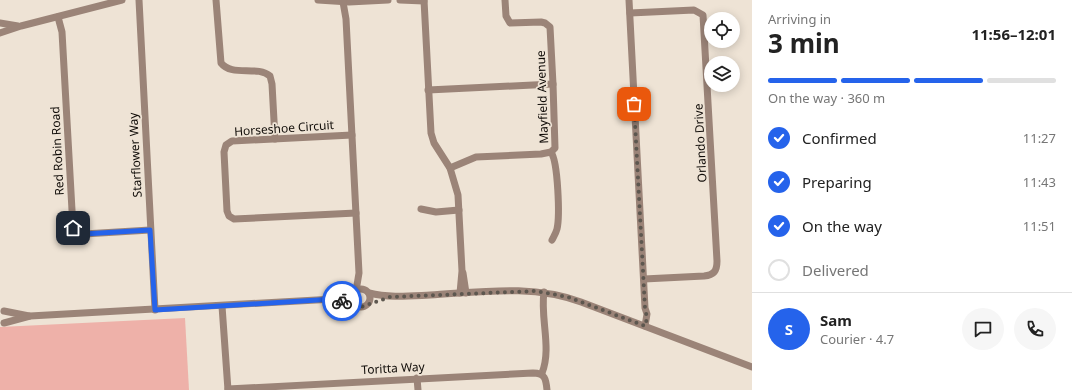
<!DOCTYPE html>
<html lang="en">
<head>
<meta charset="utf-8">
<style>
	:root { --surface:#fff; --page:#f6f6f6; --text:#222; --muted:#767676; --line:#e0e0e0; --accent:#2563eb }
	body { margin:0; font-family:"Noto Sans",sans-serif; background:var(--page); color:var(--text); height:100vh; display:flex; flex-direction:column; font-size:15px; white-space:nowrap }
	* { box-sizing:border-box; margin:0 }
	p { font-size:13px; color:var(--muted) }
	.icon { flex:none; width:22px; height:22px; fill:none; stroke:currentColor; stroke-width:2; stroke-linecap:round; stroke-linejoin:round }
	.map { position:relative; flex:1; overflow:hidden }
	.details { display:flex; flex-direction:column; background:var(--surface); width:320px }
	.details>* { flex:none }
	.buttons { position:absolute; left:704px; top:12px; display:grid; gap:8px }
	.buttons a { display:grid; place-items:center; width:36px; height:36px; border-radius:50%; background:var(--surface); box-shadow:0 2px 10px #0003; font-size:20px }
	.pin { position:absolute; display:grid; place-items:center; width:34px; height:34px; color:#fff; margin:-17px; border-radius:8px; box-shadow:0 2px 6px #0006 }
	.courier { position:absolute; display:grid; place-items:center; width:40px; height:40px; margin:-20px; border:3px solid #2563eb; border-radius:50%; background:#fff; color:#222; box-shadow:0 1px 5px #0007 }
	.headline em { font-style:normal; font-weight:700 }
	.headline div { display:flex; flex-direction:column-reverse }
	.headline { display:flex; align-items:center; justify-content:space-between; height:68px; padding:0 16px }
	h1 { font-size:26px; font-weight:700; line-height:30px }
	.bar { display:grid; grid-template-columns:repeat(4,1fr); gap:6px 4px; align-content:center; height:48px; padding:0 16px }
	.bar i { height:5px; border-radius:3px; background:var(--line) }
	.bar .current { background:var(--accent) }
	.bar p { grid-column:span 4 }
	.line { display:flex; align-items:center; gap:10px; padding:0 16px; border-top:1px solid var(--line) }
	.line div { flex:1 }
	.round { display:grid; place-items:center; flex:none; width:42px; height:42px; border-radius:21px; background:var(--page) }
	ol { padding:0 16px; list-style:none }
	li { display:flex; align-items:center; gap:12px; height:44px }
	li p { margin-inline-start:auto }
	li .icon { padding:4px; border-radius:50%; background:var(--accent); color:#fff; stroke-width:4 }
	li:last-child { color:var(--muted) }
	li i { width:22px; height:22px; border:2px solid var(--line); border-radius:50% }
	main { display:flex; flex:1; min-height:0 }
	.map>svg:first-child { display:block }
</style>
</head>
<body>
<main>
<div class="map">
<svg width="752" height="390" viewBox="0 0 752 390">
	<rect width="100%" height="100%" fill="#eee3d5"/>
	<polygon fill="#eeb1a9" points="185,318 189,390 0,390 0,327"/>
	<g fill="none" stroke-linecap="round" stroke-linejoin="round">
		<g stroke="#9b8478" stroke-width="7">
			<polyline points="139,0 155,310"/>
			<path d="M 216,0 L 221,63 C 232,77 257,65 270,76 L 272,84 L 275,139"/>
			<polyline points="318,0 349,2 388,0"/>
			<polyline points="400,0 424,1"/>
			<polyline points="424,0 431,133 434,143 450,168 458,195 462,271 460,293"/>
			<polyline points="629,0 645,308 647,314 645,326"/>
			<polyline points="343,2 346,19 359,273 356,291"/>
			<path d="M 630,13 L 694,10 L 703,15 L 717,261 C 717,271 714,275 704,276 L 644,279"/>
			<polyline points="58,17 62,32 73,228 78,233 84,234 150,230"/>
			<polyline points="0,23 18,26"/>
			<polyline points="0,33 21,26 122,0"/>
			<polyline points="428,90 553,84"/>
			<polyline points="352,135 232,141 226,145 224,152 227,211 229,216 234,219 356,213"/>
			<path d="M 551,152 C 558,162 560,216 557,229 C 556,233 554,236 552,240"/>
			<polyline points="450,168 476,157 541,154 551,152 555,148 553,84 550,27 545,23 541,22 510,23 506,16 505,0"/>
			<polyline points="421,209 436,212 459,210"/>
			<polyline points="463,273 466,293"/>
			<circle cx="361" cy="298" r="9"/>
			<path d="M 369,293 C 389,298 409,296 430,295 C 481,292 532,284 581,302 L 752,367"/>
			<polyline points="222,306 228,390"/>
			<polyline points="4,311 29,316"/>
			<polyline points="4,323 30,316 334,299 353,294"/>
			<path d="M 542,373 C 552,348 540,318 544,292"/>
			<polyline points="417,378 418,390"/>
			<path d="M 228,389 L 533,373 C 545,373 546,379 547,390"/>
		</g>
	</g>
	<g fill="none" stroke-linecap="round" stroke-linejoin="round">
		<polyline stroke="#5d574f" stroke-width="4" stroke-dasharray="0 7.2" points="342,301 361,307 390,297 536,291 568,297 645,326 647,318 645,308 634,104"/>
		<polyline stroke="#2563eb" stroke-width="5" points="73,228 78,233 84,234 150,230 155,310 334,299 342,301"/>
	</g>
	<g text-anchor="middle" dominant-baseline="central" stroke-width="3.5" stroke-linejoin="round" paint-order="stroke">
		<g font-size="12" fill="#0f0b07" stroke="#eee3d5">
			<text transform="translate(542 97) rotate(-92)">Mayfield Avenue</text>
			<text transform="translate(284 128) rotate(-4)">Horseshoe Circuit</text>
			<text transform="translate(700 143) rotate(-93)">Orlando Drive</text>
			<text transform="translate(57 151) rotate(-93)">Red Robin Road</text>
			<text transform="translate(135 155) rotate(-93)">Starflower Way</text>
			<text transform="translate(393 368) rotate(-3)">Toritta Way</text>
		</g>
	</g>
</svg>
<div class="buttons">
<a><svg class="icon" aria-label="locate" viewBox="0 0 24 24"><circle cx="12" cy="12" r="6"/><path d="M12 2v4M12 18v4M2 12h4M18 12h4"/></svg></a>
<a><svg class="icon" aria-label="layers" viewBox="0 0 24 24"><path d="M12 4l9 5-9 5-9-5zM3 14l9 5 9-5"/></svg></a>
</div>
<div class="pin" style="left:634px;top:104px;background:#ea580c"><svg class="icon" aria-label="bag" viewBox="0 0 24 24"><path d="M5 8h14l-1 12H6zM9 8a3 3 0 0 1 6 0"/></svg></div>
<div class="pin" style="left:73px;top:228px;background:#1f2937"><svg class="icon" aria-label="home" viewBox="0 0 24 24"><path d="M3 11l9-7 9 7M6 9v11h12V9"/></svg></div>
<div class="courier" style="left:342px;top:301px"><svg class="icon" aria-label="bike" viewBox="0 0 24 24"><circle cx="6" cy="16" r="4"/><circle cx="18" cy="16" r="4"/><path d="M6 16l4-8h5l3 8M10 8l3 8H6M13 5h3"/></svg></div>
</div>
<section class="details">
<div class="headline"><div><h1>3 min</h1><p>Arriving in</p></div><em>11:56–12:01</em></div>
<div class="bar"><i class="current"></i><i class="current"></i><i class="current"></i><i></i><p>On the way · 360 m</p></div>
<ol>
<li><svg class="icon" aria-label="check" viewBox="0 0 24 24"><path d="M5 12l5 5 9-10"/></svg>Confirmed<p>11:27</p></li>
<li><svg class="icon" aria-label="check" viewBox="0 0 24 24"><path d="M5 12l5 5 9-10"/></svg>Preparing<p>11:43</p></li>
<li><svg class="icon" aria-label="check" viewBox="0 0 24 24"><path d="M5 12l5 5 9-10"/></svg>On the way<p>11:51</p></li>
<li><i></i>Delivered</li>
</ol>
<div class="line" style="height:72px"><b class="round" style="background:var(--accent);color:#fff">S</b><div><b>Sam</b><p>Courier · 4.7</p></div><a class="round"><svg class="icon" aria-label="chat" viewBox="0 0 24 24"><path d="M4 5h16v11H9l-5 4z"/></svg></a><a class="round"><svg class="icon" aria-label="phone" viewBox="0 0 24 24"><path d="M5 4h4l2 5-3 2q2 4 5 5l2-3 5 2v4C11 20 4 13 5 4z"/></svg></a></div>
</section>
</main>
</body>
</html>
